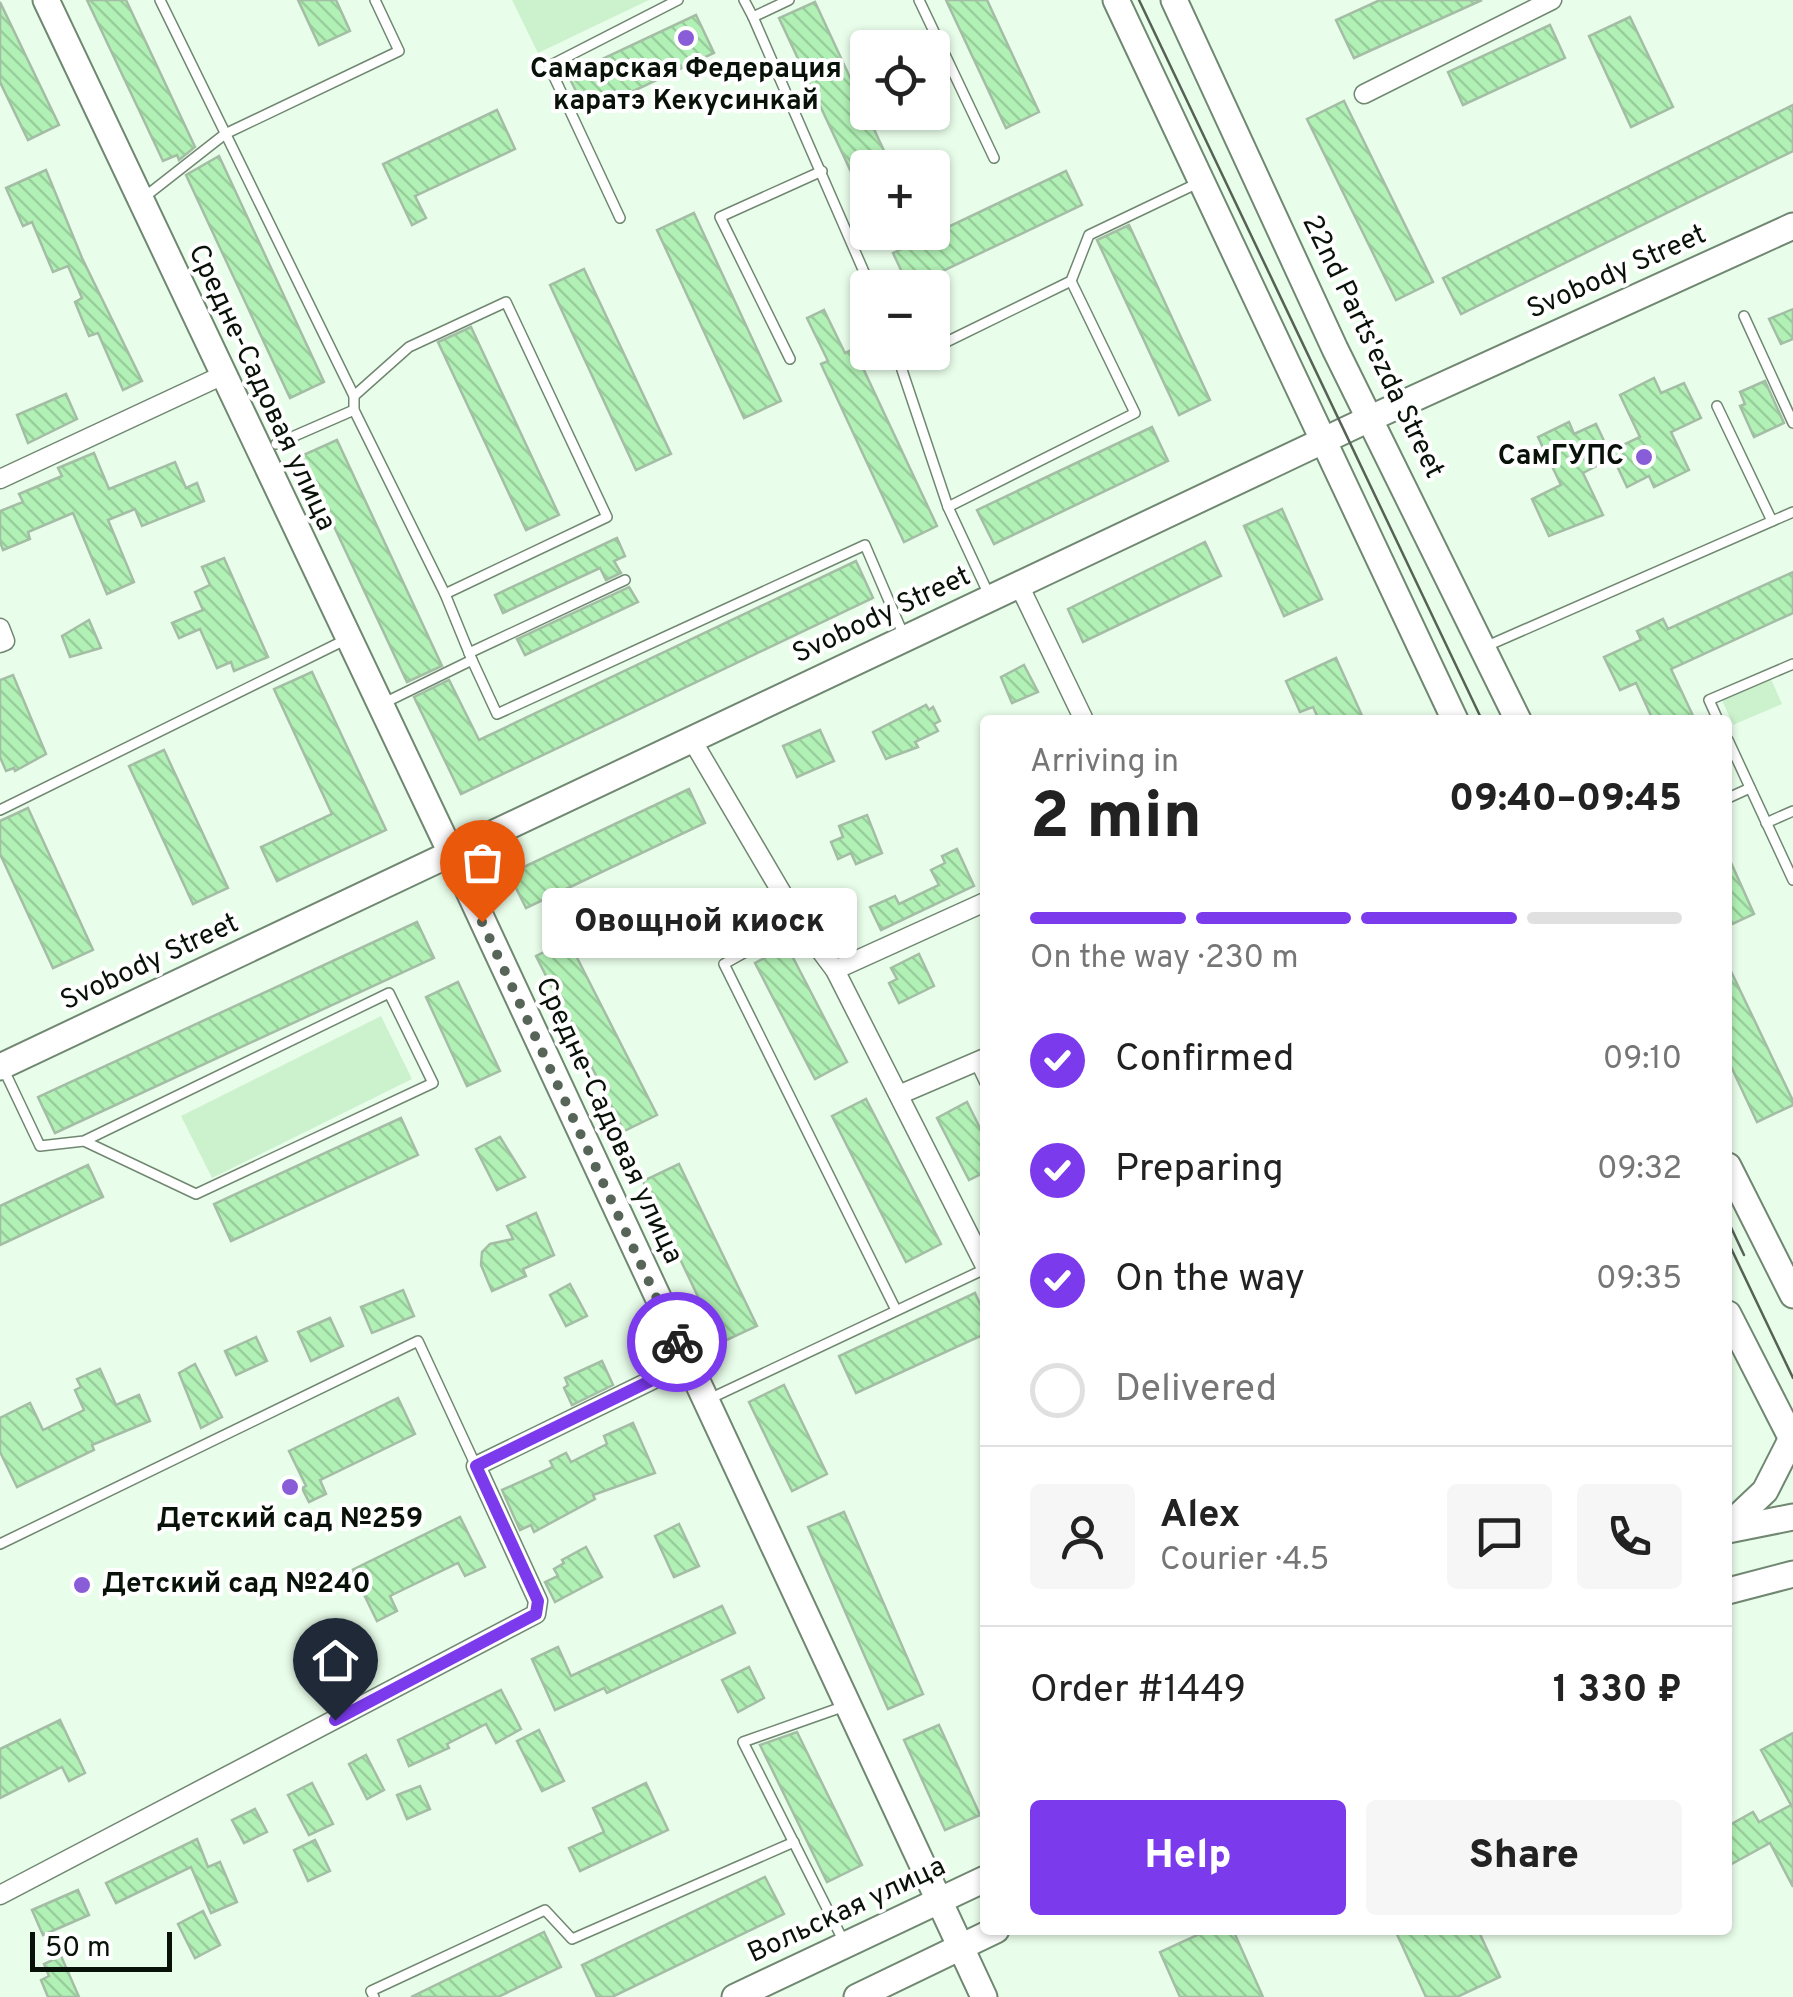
<!DOCTYPE html>
<html lang="en">
<head>
<meta charset="utf-8">
<style>
	:root { --surface:#fff; --page:#f6f6f6; --text:#222; --muted:#767676; --line:#e0e0e0; --accent:#7c3aed }
	body { margin:0; font-family:Overpass,sans-serif; background:var(--page); color:var(--text); height:100vh; display:flex; flex-direction:column; font-size:38px; white-space:nowrap }
	* { box-sizing:border-box; margin:0 }
	p { font-size:32px; color:var(--muted) }
	.icon { flex:none; width:55px; height:55px; fill:none; stroke:currentColor; stroke-width:2; stroke-linecap:round; stroke-linejoin:round }
	.map { position:relative; flex:1; overflow:hidden }
	.drawer { position:absolute; left:980px; top:715px; width:752px; height:1220px; display:flex; flex-direction:column; background:var(--surface); border-radius:10px; box-shadow:0 2px 8px #0004 }
	.drawer>* { flex:none }
	.controls { position:absolute; left:850px; top:30px; display:grid; gap:20px }
	.controls a { display:grid; place-items:center; width:100px; height:100px; border-radius:10px; background:var(--surface); box-shadow:0 2px 8px #0004; font-size:50px }
	.scale { position:absolute; left:30px; bottom:25px; width:142px; box-sizing:border-box; padding-left:10px; border:5px solid #091209; border-top:0; font-size:28px; line-height:35px; white-space:nowrap; color:#091209; -webkit-text-stroke:8px #fff; paint-order:stroke }
	.pin { position:absolute; display:grid; place-items:center; width:85px; height:85px; color:#fff; margin:-102px -42px; border-radius:50% 50% 50% 0; rotate:-45deg; box-shadow:0 0 10px #0007 }
	.pin .icon { rotate:45deg }
	.courier { position:absolute; display:grid; place-items:center; width:100px; height:100px; margin:-50px; border:8px solid #7c3aed; border-radius:50%; background:#fff; color:#222; box-shadow:0 2px 12px #0007 }
	.bubble { position:absolute; height:70px; border-radius:10px; background:var(--surface); box-shadow:0 2px 8px #0004; font-size:32px; font-weight:800; line-height:70px; text-align:center }
	.head em { font-style:normal; font-weight:800 }
	.head div { display:flex; flex-direction:column-reverse }
	.head { display:flex; align-items:center; justify-content:space-between; height:170px; padding:0 50px }
	h1 { font-size:65px; font-weight:800; line-height:75px }
	.bar { display:grid; grid-template-columns:repeat(4,1fr); gap:15px 10px; align-content:center; height:120px; padding:0 50px }
	.bar i { height:12px; border-radius:8px; background:var(--line) }
	.bar .current { background:var(--accent) }
	.bar p { grid-column:span 4 }
	.line { display:flex; align-items:center; gap:25px; padding:0 50px; border-top:2px solid var(--line) }
	.line div { flex:1 }
	.round { display:grid; place-items:center; flex:none; width:105px; height:105px; border-radius:10px; background:var(--page) }
	ol { padding:0 50px; list-style:none }
	li { display:flex; align-items:center; gap:30px; height:110px }
	li p { margin-inline-start:auto }
	li .icon { padding:10px; border-radius:50%; background:var(--accent); color:#fff; stroke-width:4 }
	li:last-child { color:var(--muted) }
	li i { width:55px; height:55px; border:5px solid var(--line); border-radius:50% }
	.cta { display:flex; gap:20px; margin-top:auto; padding:20px 50px }
	.cta a { flex:1; height:115px; border-radius:10px; background:var(--accent); color:#fff; font-size:40px; font-weight:800; line-height:115px; text-align:center }
	.cta a+a { background:var(--page); color:var(--text) }
	.map>svg:first-child { display:block }
</style>
</head>
<body>
<div class="map">
<svg width="1793" height="1997" viewBox="0 0 1793 1997">
	<defs>
		<pattern id="building-back-hatch" width="6" height="6" patternUnits="userSpaceOnUse" patternTransform="scale(2.5)"><rect width="6" height="6" fill="#b2f1b6"/><path d="M-1 5l2 2M0 0l6 6M5-1l2 2" fill="none" stroke="#98ce9b"/></pattern>
	</defs>
	<rect width="100%" height="100%" fill="#e9feea"/>
	<g fill="#cbf1cd">
		<polygon points="512,0 649,0 538,53"/>
		<polygon points="1771,679 1782,704 1733,725 1722,700"/>
		<polygon points="381,1016 412,1079 212,1178 181,1116"/>
	</g>
	<g fill="url(#building-back-hatch)" stroke="#a4bda5" stroke-width="2.5">
		<polygon points="87,0 126,0 195,147 179,160 177,155 163,161"/>
		<polygon points="298,0 336,0 350,31 319,45"/>
		<polygon points="946,0 987,0 1039,112 1006,128"/>
		<polygon points="1380,0 1482,0 1354,58 1336,20"/>
		<polygon points="0,2 59,125 28,140 0,82"/>
		<polygon points="815,2 892,168 868,168 868,208 779,18"/>
		<polygon points="696,15 714,53 587,113 568,75"/>
		<polygon points="1630,17 1673,107 1631,127 1589,36"/>
		<polygon points="1550,25 1565,58 1463,105 1448,72"/>
		<polygon points="1344,101 1433,282 1396,300 1307,119"/>
		<polygon points="1793,105 1793,151 1461,314 1443,278"/>
		<polygon points="497,110 515,149 415,196 426,218 412,225 383,164"/>
		<polygon points="219,156 324,382 290,398 186,175"/>
		<polygon points="46,170 82,258 142,381 123,390 98,333 89,336 75,302 82,298 68,266 53,272 32,222 23,226 6,188"/>
		<polygon points="1066,171 1082,205 909,287 893,253"/>
		<polygon points="694,213 781,401 744,418 657,230"/>
		<polygon points="1129,225 1210,400 1179,415 1097,240"/>
		<polygon points="584,269 671,454 636,470 550,285"/>
		<polygon points="1793,309 1793,339 1781,344 1769,319"/>
		<polygon points="824,310 845,353 854,349 937,526 904,542 821,364 828,361 807,318"/>
		<polygon points="471,327 559,515 526,530 438,342"/>
		<polygon points="1654,378 1661,393 1684,383 1701,418 1671,432 1689,470 1654,487 1649,476 1627,487 1610,451 1640,437 1620,395"/>
		<polygon points="1765,381 1784,423 1754,437 1740,406 1745,404 1740,392"/>
		<polygon points="66,394 77,419 28,443 17,415"/>
		<polygon points="1569,422 1574,434 1596,424 1612,458 1583,473 1603,515 1549,536 1532,499 1561,485 1538,437"/>
		<polygon points="1152,427 1168,461 994,544 977,510"/>
		<polygon points="337,440 442,666 407,682 301,456"/>
		<polygon points="94,453 109,489 175,462 186,488 197,483 204,501 142,526 135,509 108,520 134,582 107,594 73,513 28,532 30,539 3,550 0,542 0,511 23,502 19,494 62,476 58,468"/>
		<polygon points="1282,509 1322,599 1284,616 1244,526"/>
		<polygon points="617,538 625,556 614,561 621,573 606,580 600,568 503,613 495,595"/>
		<polygon points="1205,542 1221,576 1083,642 1068,609"/>
		<polygon points="224,558 268,657 234,671 231,662 217,668 200,629 179,638 172,623 203,610 195,592 210,585 202,567"/>
		<polygon points="856,561 873,598 461,794 414,697 449,680 479,740"/>
		<polygon points="1793,572 1793,613 1671,669 1695,720 1653,720 1636,683 1620,690 1604,657 1641,640 1637,631 1663,619 1668,629"/>
		<polygon points="629,587 638,602 525,655 517,639"/>
		<polygon points="89,620 101,648 70,657 62,636"/>
		<polygon points="1336,658 1364,720 1319,720 1313,707 1300,712 1286,681"/>
		<polygon points="1024,665 1038,692 1012,703 1001,677"/>
		<polygon points="312,672 386,830 277,881 261,847 332,814 274,689"/>
		<polygon points="13,675 46,754 15,771 14,768 6,771 0,757 0,680"/>
		<polygon points="926,705 929,710 933,707 940,721 934,724 938,731 915,742 918,747 886,759 873,732"/>
		<polygon points="820,730 834,761 797,777 783,746"/>
		<polygon points="164,750 228,888 193,904 129,766"/>
		<polygon points="689,789 705,823 526,908 509,874"/>
		<polygon points="28,808 93,950 53,968 0,854 0,821"/>
		<polygon points="867,815 882,853 856,864 851,853 838,859 831,842 843,837 839,826"/>
		<polygon points="957,849 974,886 881,930 870,907 895,896 899,904 939,885 931,870 945,863 942,856"/>
		<polygon points="1728,856 1754,914 1728,926"/>
		<polygon points="417,922 434,958 55,1133 38,1097"/>
		<polygon points="568,940 657,1115 624,1131 536,956"/>
		<polygon points="787,946 847,1062 815,1079 755,963"/>
		<polygon points="919,954 934,986 899,1003 889,983 897,979 891,968"/>
		<polygon points="1728,965 1793,1101 1793,1105 1757,1122 1728,1060"/>
		<polygon points="458,982 500,1071 467,1086 426,997"/>
		<polygon points="866,1099 941,1244 906,1262 832,1116"/>
		<polygon points="967,1102 985,1138 985,1172 969,1180 937,1118"/>
		<polygon points="401,1118 418,1155 231,1241 214,1204"/>
		<polygon points="500,1137 525,1177 497,1190 476,1149"/>
		<polygon points="679,1164 757,1326 720,1343 643,1181"/>
		<polygon points="88,1165 103,1197 0,1245 0,1206"/>
		<polygon points="536,1213 554,1255 523,1269 526,1276 492,1291 481,1265 482,1252 490,1244 513,1239 507,1226"/>
		<polygon points="570,1284 587,1316 566,1326 550,1295"/>
		<polygon points="403,1290 414,1316 372,1333 361,1307"/>
		<polygon points="975,1293 985,1315 985,1334 856,1393 839,1356"/>
		<polygon points="330,1318 343,1346 311,1361 298,1332"/>
		<polygon points="256,1337 267,1361 236,1375 225,1351"/>
		<polygon points="602,1361 613,1385 572,1405 564,1388 568,1385 565,1378"/>
		<polygon points="195,1364 222,1417 201,1428 179,1373"/>
		<polygon points="100,1369 116,1405 139,1395 150,1421 92,1445 94,1450 17,1487 0,1452 0,1418 30,1403 43,1430 84,1410 75,1390 81,1387 77,1379"/>
		<polygon points="784,1385 827,1474 792,1491 749,1402"/>
		<polygon points="398,1398 415,1434 320,1480 326,1494 309,1502 302,1488 306,1486 289,1451"/>
		<polygon points="633,1423 655,1473 593,1495 595,1499 534,1532 531,1525 520,1530 502,1490 553,1467 550,1461 566,1453 571,1462 607,1444 604,1436"/>
		<polygon points="844,1512 923,1694 888,1709 808,1527"/>
		<polygon points="460,1517 485,1567 465,1576 458,1563 390,1596 397,1611 377,1621 352,1570"/>
		<polygon points="679,1524 699,1566 674,1577 655,1536"/>
		<polygon points="586,1547 602,1577 555,1602 545,1582 558,1576 554,1569 564,1563 562,1560"/>
		<polygon points="722,1606 735,1633 607,1693 604,1688 555,1710 532,1659 558,1647 571,1676"/>
		<polygon points="749,1667 764,1698 738,1712 722,1680"/>
		<polygon points="501,1690 521,1729 496,1743 486,1724 447,1744 449,1748 409,1766 398,1740"/>
		<polygon points="60,1720 85,1773 69,1781 62,1767 0,1798 0,1749"/>
		<polygon points="939,1725 980,1815 945,1830 904,1740"/>
		<polygon points="539,1730 564,1781 542,1791 517,1741"/>
		<polygon points="797,1732 862,1865 827,1882 760,1745"/>
		<polygon points="1793,1733 1793,1887 1770,1843 1728,1866 1728,1826 1753,1812 1759,1822 1791,1805 1761,1750"/>
		<polygon points="366,1755 384,1790 367,1799 349,1764"/>
		<polygon points="312,1783 333,1824 309,1835 288,1795"/>
		<polygon points="646,1783 668,1830 580,1871 569,1848 604,1832 593,1808"/>
		<polygon points="420,1786 430,1809 407,1819 397,1795"/>
		<polygon points="255,1809 267,1832 244,1843 232,1820"/>
		<polygon points="197,1839 208,1867 220,1862 237,1902 211,1913 191,1867 116,1903 106,1883"/>
		<polygon points="315,1840 330,1871 308,1881 294,1850"/>
		<polygon points="765,1877 784,1914 612,1997 597,1997 582,1965"/>
		<polygon points="78,1890 89,1915 43,1935 32,1910"/>
		<polygon points="203,1911 220,1945 195,1958 178,1924"/>
		<polygon points="1208,1930 1233,1930 1263,1997 1180,1997 1160,1952"/>
		<polygon points="1395,1930 1478,1930 1500,1977 1457,1997 1426,1997"/>
		<polygon points="544,1932 561,1967 498,1997 411,1997"/>
		<polygon points="61,1956 79,1997 48,1997 41,1980 49,1976 44,1964"/>
	</g>
	<g fill="none" stroke-linecap="round" stroke-linejoin="round">
		<g stroke="#708771" stroke-width="12">
			<g id="lane">
				<polyline points="160,0 354,396 354,410 445,594 472,660"/>
				<polyline points="744,0 753,17"/>
				<polyline points="789,0 753,17 871,288"/>
				<polyline points="919,0 994,158"/>
				<polyline points="142,199 225,134 399,51 375,0"/>
				<polyline points="620,218 549,66 678,0"/>
				<polyline points="1744,316 1793,423"/>
				<polyline points="932,349 1071,281 1089,235 1198,183"/>
				<polyline points="896,352 948,507 990,597"/>
				<polyline points="790,359 720,217 822,171"/>
				<polyline points="901,365 925,352"/>
				<polyline points="354,396 409,347 506,302 607,517 445,594"/>
				<polyline points="1717,406 1772,521"/>
				<polyline points="276,444 354,410"/>
				<polyline points="948,507 1135,413 1071,281"/>
				<polyline points="1487,646 1793,512"/>
				<polyline points="469,653 625,580"/>
				<polyline points="382,704 472,660 497,714 865,545 904,636"/>
				<polyline points="1718,720 1709,700 1793,664"/>
				<polyline points="1728,740 1793,880"/>
				<polyline points="1728,798 1750,788"/>
				<polyline points="0,810 345,640"/>
				<polyline points="1766,823 1793,811"/>
				<polyline points="799,922 724,964 896,1310"/>
				<polyline points="975,1062 985,1083"/>
				<polyline points="3,1068 40,1146 84,1141 196,1194 433,1083 389,993 84,1141"/>
				<polyline points="707,1400 985,1269"/>
				<polyline points="0,1544 418,1341 476,1466"/>
				<polyline points="844,1942 743,1742 845,1706"/>
				<polyline points="374,1997 371,1991 545,1910 572,1939 794,1842"/>
			</g>
		</g>
		<g stroke="#708771" stroke-width="21">
			<g id="street">
				<polyline points="1364,94 1552,0"/>
				<polyline points="0,479 221,376"/>
				<polyline points="1019,585 1084,720"/>
				<polyline points="0,628 5,641 0,643"/>
				<polyline points="692,740 799,922 835,970 985,1266"/>
				<polyline points="835,970 985,902"/>
				<polyline points="901,1094 985,1058"/>
				<polyline points="0,1895 536,1614 538,1601 476,1466 687,1363"/>
			</g>
		</g>
		<g stroke="#708771" stroke-width="29">
			<g id="secondary">
				<polyline points="46,0 451,853 984,1997"/>
				<polyline points="1116,0 1455,720"/>
				<polyline points="1174,0 1335,349 1518,720"/>
				<polyline points="0,1067 1371,418 1793,226"/>
				<polyline points="1728,1166 1793,1295"/>
				<polyline points="1728,1314 1793,1441"/>
				<polyline points="1728,1526 1765,1491 1792,1438"/>
				<polyline points="1728,1530 1793,1517"/>
				<polyline points="1728,1591 1793,1574"/>
				<polyline points="735,1997 985,1879"/>
				<polyline points="857,1997 996,1930"/>
			</g>
		</g>
		<use href="#lane" stroke="#fff" stroke-width="9"/>
		<use href="#street" stroke="#fff" stroke-width="18"/>
		<use href="#secondary" stroke="#fff" stroke-width="25"/>
		<g stroke="#556255" stroke-width="2.5">
			<polyline points="1139,0 1482,720"/>
			<polyline points="1728,1221 1744,1255"/>
			<polyline points="1728,1242 1793,1378"/>
		</g>
	</g>
	<g fill="none" stroke-linecap="round" stroke-linejoin="round">
		<polyline stroke="#576558" stroke-width="10" stroke-dasharray="0 18" points="482,922 677,1342"/>
		<polyline stroke="#7c3aed" stroke-width="12" points="335,1720 536,1614 538,1601 476,1466 687,1363 677,1342"/>
	</g>
	<g fill="#885dd7" stroke="#fff" stroke-width="4">
		<circle cx="686" cy="38" r="10"/>
		<circle cx="1644" cy="457" r="10"/>
		<circle cx="290" cy="1487" r="10"/>
		<circle cx="82" cy="1585" r="10"/>
	</g>
	<g text-anchor="middle" dominant-baseline="central" stroke-width="8" stroke-linejoin="round" paint-order="stroke">
		<g font-size="28" font-weight="bold" fill="#091209" stroke="#fff">
			<text x="686" y="70">Самарская Федерация<tspan x="686" dy="32">каратэ Кекусинкай</tspan></text>
			<text x="1624" y="457" text-anchor="end">СамГУПС</text>
			<text x="290" y="1520">Детский сад №259</text>
			<text x="102" y="1585" text-anchor="start">Детский сад №240</text>
		</g>
		<g font-size="28" fill="#091209" stroke="#fff">
			<text transform="translate(1617 273) rotate(-24)">Svobody Street</text>
			<text transform="translate(1372 347) rotate(64)">22nd Parts'ezda Street</text>
			<text transform="translate(261 388) rotate(65)">Средне-Садовая улица</text>
			<text transform="translate(882 616) rotate(-25)">Svobody Street</text>
			<text transform="translate(150 963) rotate(-25)">Svobody Street</text>
			<text transform="translate(608 1121) rotate(65)">Средне-Садовая улица</text>
			<text transform="translate(847 1911) rotate(-25)">Вольская улица</text>
		</g>
	</g>
</svg>
<div class="controls">
<a><svg class="icon" aria-label="locate" viewBox="0 0 24 24"><circle cx="12" cy="12" r="6"/><path d="M12 2v4M12 18v4M2 12h4M18 12h4"/></svg></a>
<a>+</a>
<a>−</a>
</div>
<div class="scale">50 m</div>
<div class="pin" style="left:482px;top:922px;background:#ea580c"><svg class="icon" aria-label="bag" viewBox="0 0 24 24"><path d="M5 8h14l-1 12H6zM9 8a3 3 0 0 1 6 0"/></svg></div>
<div class="pin" style="left:335px;top:1720px;background:#1f2937"><svg class="icon" aria-label="home" viewBox="0 0 24 24"><path d="M3 11l9-7 9 7M6 9v11h12V9"/></svg></div>
<div class="courier" style="left:677px;top:1342px"><svg class="icon" aria-label="bike" viewBox="0 0 24 24"><circle cx="6" cy="16" r="4"/><circle cx="18" cy="16" r="4"/><path d="M6 16l4-8h5l3 8M10 8l3 8H6M13 5h3"/></svg></div>
<div class="bubble" style="left:542px;top:888px;width:315px">Овощной киоск</div>
<section class="drawer">
<div class="head"><div><h1>2 min</h1><p>Arriving in</p></div><em>09:40–09:45</em></div>
<div class="bar"><i class="current"></i><i class="current"></i><i class="current"></i><i></i><p>On the way · 230 m</p></div>
<ol>
<li><svg class="icon" aria-label="check" viewBox="0 0 24 24"><path d="M5 12l5 5 9-10"/></svg>Confirmed<p>09:10</p></li>
<li><svg class="icon" aria-label="check" viewBox="0 0 24 24"><path d="M5 12l5 5 9-10"/></svg>Preparing<p>09:32</p></li>
<li><svg class="icon" aria-label="check" viewBox="0 0 24 24"><path d="M5 12l5 5 9-10"/></svg>On the way<p>09:35</p></li>
<li><i></i>Delivered</li>
</ol>
<div class="line" style="height:180px"><a class="round"><svg class="icon" aria-label="person" viewBox="0 0 24 24"><circle cx="12" cy="8" r="4"/><path d="M4 21q1-7 8-7t8 7"/></svg></a><div><b>Alex</b><p>Courier · 4.5</p></div><a class="round"><svg class="icon" aria-label="chat" viewBox="0 0 24 24"><path d="M4 5h16v11H9l-5 4z"/></svg></a><a class="round"><svg class="icon" aria-label="phone" viewBox="0 0 24 24"><path d="M5 4h4l2 5-3 2q2 4 5 5l2-3 5 2v4C11 20 4 13 5 4z"/></svg></a></div>
<div class="line" style="height:130px"><div>Order #1449</div><b>1 330 ₽</b></div>
<div class="cta"><a>Help</a><a>Share</a></div>
</section>
</div>
</body>
</html>
